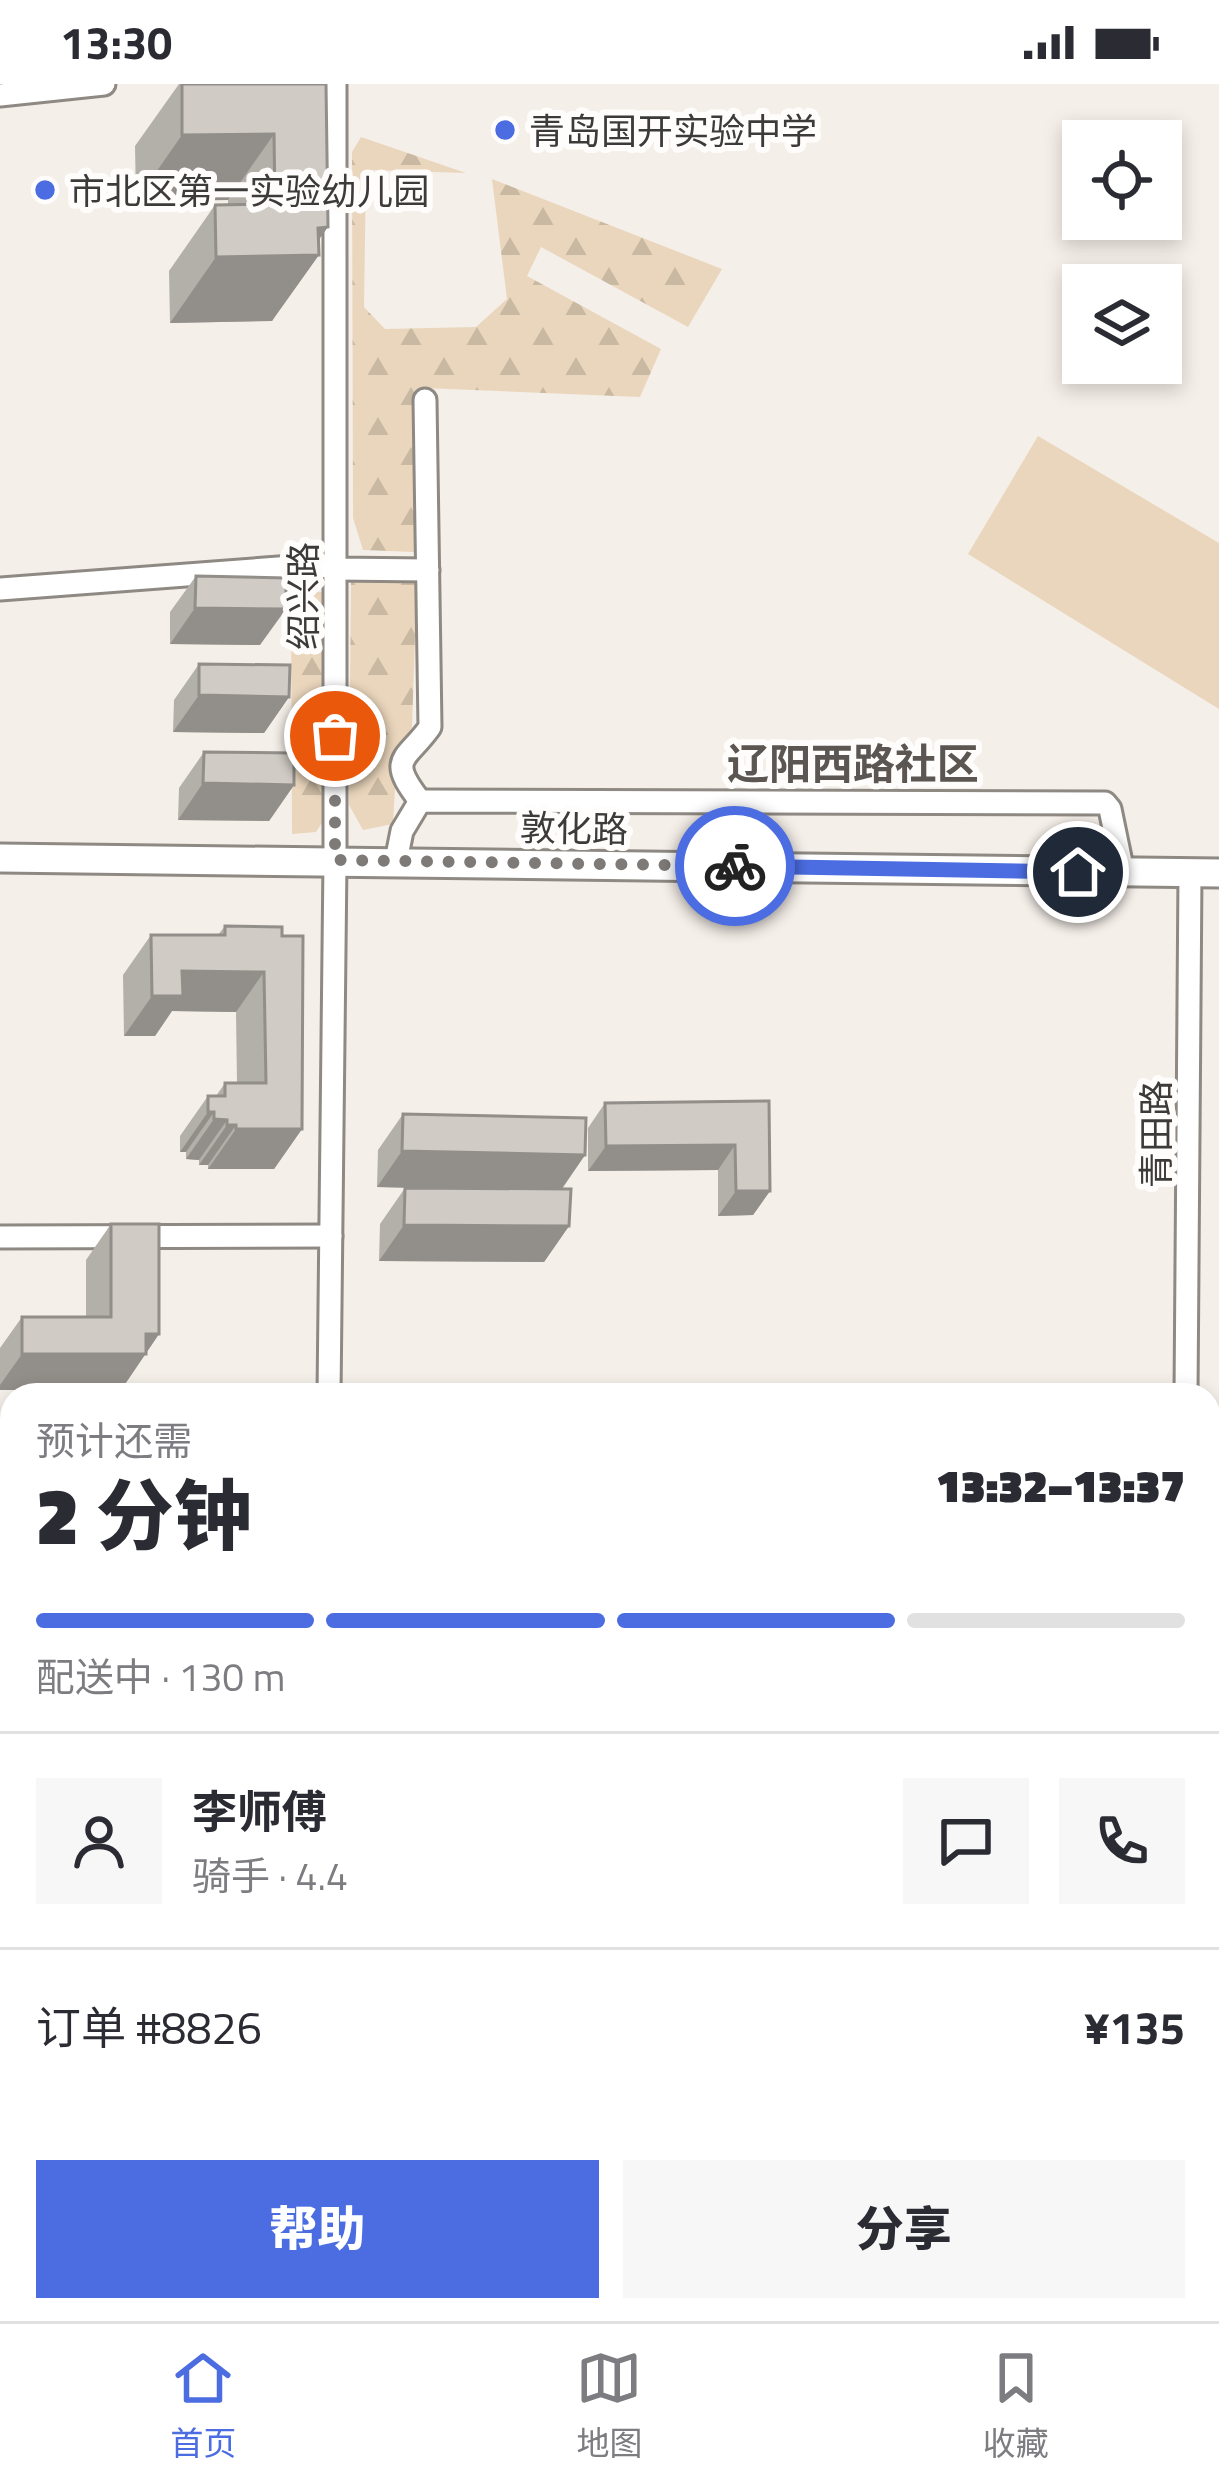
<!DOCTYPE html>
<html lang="zh">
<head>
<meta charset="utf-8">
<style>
	:root { --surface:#fff; --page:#f7f7f7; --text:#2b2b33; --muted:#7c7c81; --line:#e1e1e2; --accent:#4b6de1 }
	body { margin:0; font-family:"Titillium Web","Noto Sans SC",sans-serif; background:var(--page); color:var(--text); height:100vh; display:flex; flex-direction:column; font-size:45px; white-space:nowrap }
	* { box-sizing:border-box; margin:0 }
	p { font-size:39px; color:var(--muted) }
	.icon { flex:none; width:66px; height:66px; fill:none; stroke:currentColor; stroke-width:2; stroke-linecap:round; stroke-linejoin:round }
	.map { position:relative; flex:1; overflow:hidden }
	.sheet { position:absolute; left:0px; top:1299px; width:1221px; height:939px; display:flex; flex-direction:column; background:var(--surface); border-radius:36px 36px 0 0; box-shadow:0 6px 18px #0003 }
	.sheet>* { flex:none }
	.tools { position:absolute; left:1062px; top:36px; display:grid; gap:24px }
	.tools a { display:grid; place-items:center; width:120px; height:120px; border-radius:0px; background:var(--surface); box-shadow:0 6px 18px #0003; font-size:60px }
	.pin { position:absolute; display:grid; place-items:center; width:102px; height:102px; color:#fff; margin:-51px; border:6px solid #fff; border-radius:50%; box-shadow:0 3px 12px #0007 }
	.courier { position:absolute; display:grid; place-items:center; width:120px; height:120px; margin:-60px; border:9px solid #4b6de1; border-radius:50%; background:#fff; color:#222; box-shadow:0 3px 15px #0007 }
	.summary em { font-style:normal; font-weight:800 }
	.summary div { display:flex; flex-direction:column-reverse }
	.summary { display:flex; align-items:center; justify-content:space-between; height:204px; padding:0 36px }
	h1 { font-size:78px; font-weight:800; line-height:90px }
	.bar { display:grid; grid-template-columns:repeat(4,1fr); gap:18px 12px; align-content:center; height:144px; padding:0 36px }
	.bar i { height:15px; border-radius:9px; background:var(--line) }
	.bar .current { background:var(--accent) }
	.bar p { grid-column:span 4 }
	.line { display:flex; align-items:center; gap:30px; padding:0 36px; border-top:3px solid var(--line) }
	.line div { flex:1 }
	.round { display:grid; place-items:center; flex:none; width:126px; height:126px; border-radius:0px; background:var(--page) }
	.button { display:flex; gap:24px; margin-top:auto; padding:24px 36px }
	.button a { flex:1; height:138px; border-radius:0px; background:var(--accent); color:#fff; font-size:48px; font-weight:800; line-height:138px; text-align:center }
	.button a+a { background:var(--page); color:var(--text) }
	.status { display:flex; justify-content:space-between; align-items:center; height:84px; padding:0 60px; background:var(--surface); direction:ltr }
	.status svg { height:33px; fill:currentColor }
	.dock { display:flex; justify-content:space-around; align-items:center; height:168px; border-top:3px solid var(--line); background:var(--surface); font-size:33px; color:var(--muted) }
	.dock a { display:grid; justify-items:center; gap:6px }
	.dock .current { color:var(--accent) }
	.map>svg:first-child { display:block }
</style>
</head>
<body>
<div class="status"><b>13:30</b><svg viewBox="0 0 49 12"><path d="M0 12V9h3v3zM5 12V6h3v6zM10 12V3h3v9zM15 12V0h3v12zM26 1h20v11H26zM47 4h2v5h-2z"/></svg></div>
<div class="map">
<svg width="1219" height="2237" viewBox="0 0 1219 2237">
	<defs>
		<pattern id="forest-firs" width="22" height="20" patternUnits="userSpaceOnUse" patternTransform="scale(3)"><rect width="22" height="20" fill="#ead6bc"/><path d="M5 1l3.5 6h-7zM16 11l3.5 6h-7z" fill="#cab9a2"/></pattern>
	</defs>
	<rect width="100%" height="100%" fill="#f5efe9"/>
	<g fill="url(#forest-firs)">
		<polygon points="361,53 466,89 366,86 364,223 385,245 476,243 507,215 492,95 722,185 688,243 541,163 527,192 661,265 640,313 423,304 414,468 363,466 353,434 352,68"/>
		<polygon points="417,493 412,643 397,667 393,740 363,746 349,721 351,495"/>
		<polygon points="291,502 325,509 328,729 316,748 292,750"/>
	</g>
	<polygon fill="#ead6bc" points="1038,352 1219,459 1219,625 968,470"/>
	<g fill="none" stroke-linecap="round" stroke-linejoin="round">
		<g stroke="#8e8982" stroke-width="27">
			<g id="minor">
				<polyline points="0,11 104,0"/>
				<polyline points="0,505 319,481 335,485 428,486"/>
				<path d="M 420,717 C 386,673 406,677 430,643 L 425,316"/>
				<polyline points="396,777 402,747 420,717 1105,719 1110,725 1123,788"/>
				<polyline points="0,1153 331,1152"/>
				<polyline points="329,1311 335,777 335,0"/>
				<polyline points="1186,1311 1190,789"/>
				<polyline points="1209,1559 1219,1560"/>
				<polyline points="27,2226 27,2237"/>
				<polyline points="975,2226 975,2237"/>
				<polyline points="321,2237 322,2226"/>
			</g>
		</g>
		<g stroke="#8e8982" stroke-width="33">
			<g id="major">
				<polyline points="0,774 1219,789"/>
				<polyline points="1209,1827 1219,1822"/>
				<polyline points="0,1955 12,1955"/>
			</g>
		</g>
		<use href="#minor" stroke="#fff" stroke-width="21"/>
		<use href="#major" stroke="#fff" stroke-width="27"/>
	</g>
	<g fill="#b3afa9">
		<polygon points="179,0 326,0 318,156 272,237 170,239 169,187 215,121 228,121 228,116 136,117 135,62"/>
		<polygon points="196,492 260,561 170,560 170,528"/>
		<polygon points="199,580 289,613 264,649 173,648 174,616"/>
		<polygon points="204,668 294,701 269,737 178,736 179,704"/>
		<polygon points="225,842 282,843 302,1045 274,1085 208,1085 208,1081 199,1081 199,1076 186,1075 186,1068 180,1068 180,1052 208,1012 216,1012 225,999 237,999 236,928 172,927 155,952 124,952 123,891 151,851 218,851"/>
		<polygon points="769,1017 770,1107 753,1131 718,1132 718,1086 588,1087 588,1044 605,1019"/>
		<polygon points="403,1030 585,1071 562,1105 569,1142 544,1178 379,1177 380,1140 405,1104 416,1104 377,1103 378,1066"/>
		<polygon points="111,1140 159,1250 121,1306 0,1306 0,1264 22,1233 86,1233 86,1176"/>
	</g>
	<g fill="#928e89">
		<polygon points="274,50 228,116 136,117 182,51"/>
		<polygon points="328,143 308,171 319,171 272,237 170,239 216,173 318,144"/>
		<polygon points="195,524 286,525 260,561 170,560"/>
		<polygon points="199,611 289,613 264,649 173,648"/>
		<polygon points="203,699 294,701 269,737 178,736"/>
		<polygon points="182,887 264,888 236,928 172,927 155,952 124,952 152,912"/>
		<polygon points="208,1028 214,1028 186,1068 180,1068"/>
		<polygon points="214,1035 227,1036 199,1076 186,1075"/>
		<polygon points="227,1041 236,1041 208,1081 199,1081"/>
		<polygon points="236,1045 302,1045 274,1085 208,1085"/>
		<polygon points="735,1061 718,1086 588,1087 606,1062"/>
		<polygon points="402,1067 585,1071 560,1107 377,1103"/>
		<polygon points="736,1107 770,1107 753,1131 718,1132"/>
		<polygon points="404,1141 569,1142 544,1178 379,1177"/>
		<polygon points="146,1250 159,1250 121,1306 0,1306 0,1301 22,1270"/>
		<rect x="0" y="1559" width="12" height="12"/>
		<rect x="0" y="2118" width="12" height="33"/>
		<polygon points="0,2202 12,2203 12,2226 19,2226 12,2235 0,2236"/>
	</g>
	<g fill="#d0cbc4" stroke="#928e89" stroke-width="3">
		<polygon points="182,0 326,0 328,143 318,144 319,171 216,173 215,121 275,120 274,50 182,51"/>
		<polygon points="196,492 286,494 286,525 195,524"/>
		<polygon points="199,580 290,581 289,613 199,611"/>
		<polygon points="204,668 294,669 294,701 203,699"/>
		<polygon points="225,842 282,843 282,852 303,852 302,1045 236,1045 236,1041 227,1041 227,1036 214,1035 214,1028 208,1028 208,1012 225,1012 225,999 266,999 264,888 182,887 183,912 152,912 151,851 225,851"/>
		<polygon points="769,1017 770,1107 736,1107 735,1061 606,1062 605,1019"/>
		<polygon points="403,1030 586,1034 585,1071 402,1067"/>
		<polygon points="405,1104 571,1105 569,1142 404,1141"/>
		<polygon points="111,1140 159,1140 159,1250 146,1250 146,1270 22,1270 22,1233 111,1233"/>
		<rect x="0" y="1465" width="12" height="94"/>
		<polygon points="0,2092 12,2093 12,2118 0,2118"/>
		<polygon points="0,2177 12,2177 12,2203 0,2202"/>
	</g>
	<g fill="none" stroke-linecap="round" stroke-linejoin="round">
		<polyline stroke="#7d7a77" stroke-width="12" stroke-dasharray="0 21.6" points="335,652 335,776 735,782"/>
		<polyline stroke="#4b6de1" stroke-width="15" points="735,782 1078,788"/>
	</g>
	<g fill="#4b6de1" stroke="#fffdfc" stroke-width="4.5">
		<circle cx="505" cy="46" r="12"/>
		<circle cx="45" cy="106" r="12"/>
	</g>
	<g text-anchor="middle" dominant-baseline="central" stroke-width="12" stroke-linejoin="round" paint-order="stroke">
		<g font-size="36" fill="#3d3b39" stroke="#fffdfc" text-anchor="start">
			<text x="529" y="46">青岛国开实验中学</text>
			<text x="69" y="106">市北区第一实验幼儿园</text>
		</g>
		<g font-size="36" fill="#3d3b39" stroke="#fffdfc">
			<text transform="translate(302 512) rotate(-90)">绍兴路</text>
			<text transform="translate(574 744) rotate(1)">敦化路</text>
			<text transform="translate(1155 1050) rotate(-90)">青田路</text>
		</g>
		<g font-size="42" font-weight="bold" fill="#5b5651" stroke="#fffdfc">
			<text x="853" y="679">辽阳西路社区</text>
		</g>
	</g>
</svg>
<div class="tools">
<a><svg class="icon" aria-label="locate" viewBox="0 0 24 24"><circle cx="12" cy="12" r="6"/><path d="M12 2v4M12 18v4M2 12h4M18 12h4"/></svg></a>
<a><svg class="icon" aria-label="layers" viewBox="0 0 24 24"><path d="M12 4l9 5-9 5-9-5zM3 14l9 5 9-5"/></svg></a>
</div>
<div class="pin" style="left:335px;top:652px;background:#ea580c"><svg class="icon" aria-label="bag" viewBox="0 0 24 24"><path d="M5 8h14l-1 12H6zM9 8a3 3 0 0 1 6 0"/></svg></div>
<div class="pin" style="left:1078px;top:788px;background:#1f2937"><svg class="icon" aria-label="home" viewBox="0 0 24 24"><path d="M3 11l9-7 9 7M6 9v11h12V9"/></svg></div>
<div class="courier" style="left:735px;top:782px"><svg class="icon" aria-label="bike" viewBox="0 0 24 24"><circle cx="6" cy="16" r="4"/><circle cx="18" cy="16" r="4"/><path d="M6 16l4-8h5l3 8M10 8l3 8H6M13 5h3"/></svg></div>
<section class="sheet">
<div class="summary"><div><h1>2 分钟</h1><p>预计还需</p></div><em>13:32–13:37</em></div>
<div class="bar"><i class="current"></i><i class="current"></i><i class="current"></i><i></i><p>配送中 · 130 m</p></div>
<div class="line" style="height:216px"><a class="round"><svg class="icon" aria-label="person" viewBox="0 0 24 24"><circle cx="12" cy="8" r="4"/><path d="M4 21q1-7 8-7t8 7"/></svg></a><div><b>李师傅</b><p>骑手 · 4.4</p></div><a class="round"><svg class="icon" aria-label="chat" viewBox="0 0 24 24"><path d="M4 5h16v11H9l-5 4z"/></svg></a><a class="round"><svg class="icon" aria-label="phone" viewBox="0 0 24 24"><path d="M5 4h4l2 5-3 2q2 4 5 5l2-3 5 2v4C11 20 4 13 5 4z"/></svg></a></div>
<div class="line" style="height:156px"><div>订单 #8826</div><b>¥135</b></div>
<div class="button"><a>帮助</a><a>分享</a></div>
</section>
</div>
<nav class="dock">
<a class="current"><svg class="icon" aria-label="home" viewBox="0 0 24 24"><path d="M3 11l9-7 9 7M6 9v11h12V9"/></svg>首页</a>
<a><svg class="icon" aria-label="map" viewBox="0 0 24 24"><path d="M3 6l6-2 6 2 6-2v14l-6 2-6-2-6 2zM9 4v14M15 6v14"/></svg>地图</a>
<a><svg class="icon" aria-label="saved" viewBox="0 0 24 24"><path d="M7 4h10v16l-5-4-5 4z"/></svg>收藏</a>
</nav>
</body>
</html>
